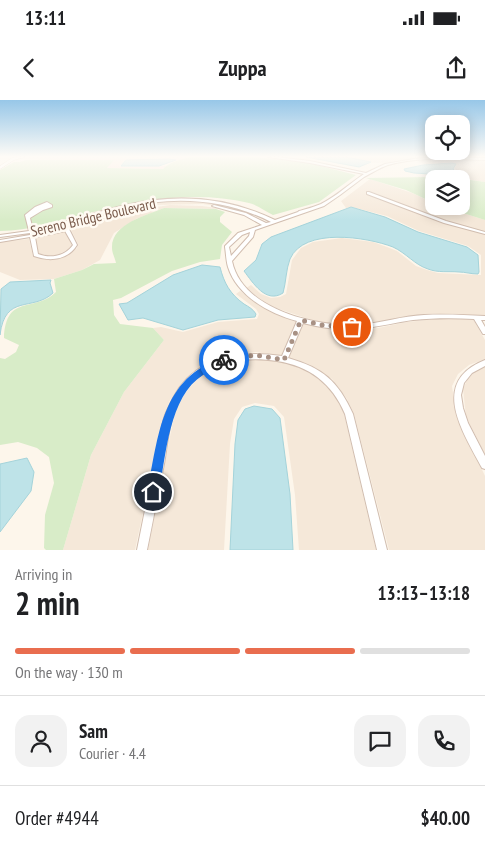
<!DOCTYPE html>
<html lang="en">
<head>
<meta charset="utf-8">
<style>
	:root { --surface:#fff; --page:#f2f2f2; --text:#202124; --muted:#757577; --line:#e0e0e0; --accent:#e96d4f }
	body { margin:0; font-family:"PT Sans Narrow",sans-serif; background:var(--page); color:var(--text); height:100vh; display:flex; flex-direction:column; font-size:19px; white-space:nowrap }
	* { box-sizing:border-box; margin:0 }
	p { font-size:16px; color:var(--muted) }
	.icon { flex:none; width:28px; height:28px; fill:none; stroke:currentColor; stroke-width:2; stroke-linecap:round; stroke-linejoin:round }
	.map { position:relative; height:450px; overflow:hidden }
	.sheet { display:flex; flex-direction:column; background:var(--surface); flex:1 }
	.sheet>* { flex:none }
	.fabs { position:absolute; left:425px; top:15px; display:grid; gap:10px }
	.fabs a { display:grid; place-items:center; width:45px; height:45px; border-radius:10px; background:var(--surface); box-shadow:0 2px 12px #0003; font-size:25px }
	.pin { position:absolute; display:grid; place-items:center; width:42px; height:42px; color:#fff; margin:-21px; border:2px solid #fff; border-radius:50%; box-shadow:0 1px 5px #0007 }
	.courier { position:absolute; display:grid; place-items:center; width:50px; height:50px; margin:-25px; border:4px solid #1a73e8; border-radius:50%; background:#fff; color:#222; box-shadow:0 1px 6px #0007 }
	.head em { font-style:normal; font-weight:600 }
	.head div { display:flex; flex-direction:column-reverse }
	.head { display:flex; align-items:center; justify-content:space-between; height:85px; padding:0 15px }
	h1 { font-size:32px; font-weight:600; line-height:38px }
	.bar { display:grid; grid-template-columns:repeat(4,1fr); gap:8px 5px; align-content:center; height:60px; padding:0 15px }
	.bar i { height:6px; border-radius:4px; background:var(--line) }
	.bar .active { background:var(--accent) }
	.bar p { grid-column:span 4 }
	.line { display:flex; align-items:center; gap:12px; padding:0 15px; border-top:1px solid var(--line) }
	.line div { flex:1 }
	.round { display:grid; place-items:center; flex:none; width:52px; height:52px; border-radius:15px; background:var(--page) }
	.status { display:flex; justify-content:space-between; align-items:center; height:35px; padding:0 25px; background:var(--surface); direction:ltr }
	.status svg { height:14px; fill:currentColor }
	header { display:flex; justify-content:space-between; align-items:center; height:65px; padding:0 15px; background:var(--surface); font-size:22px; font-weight:600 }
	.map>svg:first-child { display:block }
</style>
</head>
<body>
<div class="status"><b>13:11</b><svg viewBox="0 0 49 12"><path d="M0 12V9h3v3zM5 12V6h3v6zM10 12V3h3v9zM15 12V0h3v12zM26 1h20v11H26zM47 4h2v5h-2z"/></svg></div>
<header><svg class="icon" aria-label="back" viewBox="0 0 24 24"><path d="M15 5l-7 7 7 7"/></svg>Zuppa<svg class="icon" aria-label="share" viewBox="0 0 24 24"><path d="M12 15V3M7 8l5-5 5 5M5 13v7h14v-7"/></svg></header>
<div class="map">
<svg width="485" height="450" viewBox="0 0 485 450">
	<rect width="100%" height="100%" fill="#fdf6eb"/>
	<g fill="#f5e8d9">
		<polygon points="348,57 485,57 485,82 466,79 457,71 455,68 457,64 453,63 424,64 416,60 391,63 372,63"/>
		<polygon points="370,79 412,93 434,103 434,106 441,106 485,120 485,132 454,124 416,109 368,92 366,93 443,123 485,134 485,216 432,214 403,217 374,223 351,225 321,223 270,206 246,188 251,185 261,194 271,198 280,197 286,194 292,160 301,148 313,142 342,138 373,142 387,147 397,151 416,166 427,170 438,173 481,175 481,155 468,146 419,131 387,116 352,107 346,108 341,101"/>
		<polygon points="166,101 208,102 242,110 203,104 153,105 121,111 69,127 68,125 128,107"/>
		<polygon points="170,105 202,106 224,109 164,108 136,119 114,133 100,160 82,170 54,179 20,180 0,172 0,142 29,139 33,156 45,159 55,159 66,156 77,148 78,144 71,130 124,112"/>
		<polygon points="65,131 72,145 71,148 55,156 39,154 35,138"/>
		<polygon points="240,191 265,209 296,221 281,256 256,252 227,256 210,262 194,271 181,285 170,300 164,315 135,450 63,450 91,355 124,292 164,240 153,228 161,227 183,232 218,222 257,219 259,214 256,209 236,194"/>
		<polygon points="436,219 473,219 485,240 485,259 469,265 458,274 452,286 456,315 485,376 485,450 389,450 354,314 347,299 332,279 313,267 289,258 304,223 321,227 353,230 378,228 407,222"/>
		<polygon points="244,259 269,259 293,265 309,272 325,283 338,300 344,314 376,450 299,450 295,395 284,317 274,306 255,303 242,307 234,319 230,344 224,450 148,450 174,316 179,302 189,288 201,275 215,267"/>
		<polygon points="485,267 485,354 466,317 463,289 468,278 477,270"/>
	</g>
	<polygon fill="#fde7df" points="27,57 190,57 179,60 125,60 119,66 123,67 166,66 163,69 107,68 113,60 28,59"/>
	<g fill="#d8ecc8">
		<path d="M 190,57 L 256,57 L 309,63 L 356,75 L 319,102 L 273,115 C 265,111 257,105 249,103 C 195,90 139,100 86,114 C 57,121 30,131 0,131 L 0,70 L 14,62 L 20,62 L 26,60 L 114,60 L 107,68 L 163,69 C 168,63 181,59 190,57 Z"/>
		<path d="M 429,77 C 448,78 466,79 485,82 L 485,120 L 441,106 L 461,106 L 461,79 L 434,79 L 434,103 L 406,90 L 366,78 Z"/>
		<path d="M 164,108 L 216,109 L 225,112 L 220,117 L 220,122 L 232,132 L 222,145 L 220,159 L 200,162 L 172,171 L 121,198 L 113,200 L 114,215 L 120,224 L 153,228 L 164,240 L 124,292 L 91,355 L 63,450 L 46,450 L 44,448 L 45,415 L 54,383 L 49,357 L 37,348 L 18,342 L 0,345 L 0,258 L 5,259 L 16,252 L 19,245 L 4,238 C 6,193 35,213 56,192 L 54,179 L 82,170 L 94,164 L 116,163 C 115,158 112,153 112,148 C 111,124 147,115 164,108 Z"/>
	</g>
	<g fill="#bee3e8" stroke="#a4d3da">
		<polygon points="306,57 346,57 371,62 359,67"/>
		<polygon points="169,59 176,60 159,66 121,66 126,60"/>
		<polygon points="452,63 456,64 453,69 460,76 414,73 405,71 404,69 423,65"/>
		<path d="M 351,107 L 385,117 L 418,132 L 467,147 L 478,155 L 479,172 L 478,174 C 471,174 465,172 459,172 C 448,171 438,173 428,169 C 415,165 406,153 393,147 C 367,137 304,127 290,159 C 286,169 286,183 283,193 C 266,204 253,183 244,171 L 256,160 L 262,144 L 271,137 Z"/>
		<path d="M 202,165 L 220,167 C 224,183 230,194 244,204 C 249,207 253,209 256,214 L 255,217 L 218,220 L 183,230 L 143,218 L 128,220 L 119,204 L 127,203 L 173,175 Z"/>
		<path d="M 51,180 L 50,183 L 53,193 C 33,212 5,193 0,235 L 1,189 L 10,182 Z"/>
		<polygon points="254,306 272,309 280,318 290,394 293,450 230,450 235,344 238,320 245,309"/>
		<polygon points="27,358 34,372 31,391 0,432 0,364"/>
	</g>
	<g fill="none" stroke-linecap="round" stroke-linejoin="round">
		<g stroke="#d1bdaf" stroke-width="2">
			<g id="street">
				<path d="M 268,57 L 277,57 L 310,61 L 366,73 L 385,64 L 414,59 L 443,57 L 485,58 L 485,60 C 453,59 419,56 388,65 C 379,68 372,73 364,77 L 340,95 L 324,106 L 255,130 L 253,137 L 232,161 C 242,210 317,227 359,225 C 381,223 402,216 424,215 C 444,214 465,215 485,216 L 485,220 L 481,220 L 485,227 L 485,234 L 483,234 L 474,219 C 454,218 433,218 413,220 C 396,222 380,227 364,228 C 344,231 322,228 303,223 L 288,258 C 323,268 338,281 353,314 L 387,450 L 377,450 L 345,314 C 332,283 309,266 277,261 C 232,254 187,268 173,315 C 168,331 167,348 164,364 C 158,393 153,421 147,450 L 137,450 C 143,420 149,390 155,360 C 159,346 160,330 165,315 C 167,310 170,304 173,298 C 195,256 239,250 282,256 L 297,221 C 270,214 237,196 228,167 C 226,160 226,153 225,147 L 225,146 L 238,133 L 262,125 L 244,115 L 212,106 L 214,105 L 246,113 L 266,123 L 271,122 C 226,99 174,95 125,108 C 105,112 85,119 66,125 L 68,127 L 124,110 L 127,111 L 69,129 L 77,145 C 68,160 50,162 34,156 L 30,137 L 0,142 L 0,140 L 30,135 L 30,133 L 0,137 L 0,135 L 29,131 L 25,115 L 35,107 L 47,102 L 52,105 L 52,107 L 43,110 L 30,118 L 33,130 C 65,123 95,112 126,105 C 177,93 228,97 275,120 L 298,112 L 299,111 C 306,109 314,107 321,104 C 337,96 349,84 364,74 L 310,63 ZM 63,126 L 64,128 L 55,131 L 34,134 L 34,133 ZM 65,131 L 73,145 C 65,156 51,159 38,154 L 35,137 L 56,133 ZM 250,132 L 249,136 L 231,156 L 229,147 L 242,135 Z"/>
				<polygon points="367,92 369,92 446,121 485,132 485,134 444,123 367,94"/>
				<path d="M 485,260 L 485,266 L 472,273 L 464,283 L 461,295 L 463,308 L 468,323 L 485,356 L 485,369 L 482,368 C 463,332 429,282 485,260 Z"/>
			</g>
		</g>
		<g stroke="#d6bfaf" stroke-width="1">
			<polygon id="secondary" points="16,57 25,57 14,60 0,69 0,66 12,58"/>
		</g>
		<use href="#street" fill="#fff" fill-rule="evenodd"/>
		<use href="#secondary" fill="#fff" fill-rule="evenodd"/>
	</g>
	<linearGradient id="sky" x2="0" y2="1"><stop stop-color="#97c7e8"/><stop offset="0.47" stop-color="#fefbf6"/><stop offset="1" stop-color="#fefbf6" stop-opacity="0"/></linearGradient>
	<rect width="485" height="120" fill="url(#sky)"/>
	<path fill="#1a73e8" d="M 224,257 L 227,258 L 227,262 C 219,266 210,270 203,275 C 169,296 166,356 159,392 L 158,397 L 153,398 L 149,397 L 147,392 C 159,336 160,278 224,257 Z"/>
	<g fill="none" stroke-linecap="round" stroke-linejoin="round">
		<polyline stroke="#a89184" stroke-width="5" stroke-dasharray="0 9" points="224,260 256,255 284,260 301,220 321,225 352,227"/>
	</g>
	<g text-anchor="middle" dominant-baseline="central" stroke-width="5" stroke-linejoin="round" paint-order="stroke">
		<g font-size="15" fill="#7a5b4c" stroke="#fffaf2">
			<text transform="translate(93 117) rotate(-13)">Sereno Bridge Boulevard</text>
		</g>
	</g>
</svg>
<div class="fabs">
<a><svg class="icon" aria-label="locate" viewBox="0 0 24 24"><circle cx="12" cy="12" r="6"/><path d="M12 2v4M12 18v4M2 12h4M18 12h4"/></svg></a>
<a><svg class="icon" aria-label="layers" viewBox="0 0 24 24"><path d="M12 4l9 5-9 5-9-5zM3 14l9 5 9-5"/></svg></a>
</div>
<div class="pin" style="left:352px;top:227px;background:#ea580c"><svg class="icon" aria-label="bag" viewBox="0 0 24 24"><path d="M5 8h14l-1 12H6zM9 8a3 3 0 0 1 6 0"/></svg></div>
<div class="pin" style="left:153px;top:392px;background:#1f2937"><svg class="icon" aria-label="home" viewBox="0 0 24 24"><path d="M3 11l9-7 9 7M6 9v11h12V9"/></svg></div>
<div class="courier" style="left:224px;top:260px"><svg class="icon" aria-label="bike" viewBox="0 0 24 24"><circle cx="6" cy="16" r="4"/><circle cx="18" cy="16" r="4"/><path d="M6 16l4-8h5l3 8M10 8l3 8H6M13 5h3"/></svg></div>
</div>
<section class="sheet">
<div class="head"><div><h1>2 min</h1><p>Arriving in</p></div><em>13:13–13:18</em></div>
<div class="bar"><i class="active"></i><i class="active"></i><i class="active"></i><i></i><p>On the way · 130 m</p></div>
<div class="line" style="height:90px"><a class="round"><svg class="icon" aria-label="person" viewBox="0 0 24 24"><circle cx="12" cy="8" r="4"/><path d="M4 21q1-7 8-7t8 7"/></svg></a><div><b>Sam</b><p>Courier · 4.4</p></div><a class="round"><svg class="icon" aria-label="chat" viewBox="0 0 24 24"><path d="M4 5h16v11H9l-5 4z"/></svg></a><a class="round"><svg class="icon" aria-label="phone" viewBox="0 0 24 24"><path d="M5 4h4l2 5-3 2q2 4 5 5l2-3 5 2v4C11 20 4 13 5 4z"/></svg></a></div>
<div class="line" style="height:65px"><div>Order #4944</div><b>$40.00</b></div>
</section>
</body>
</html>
